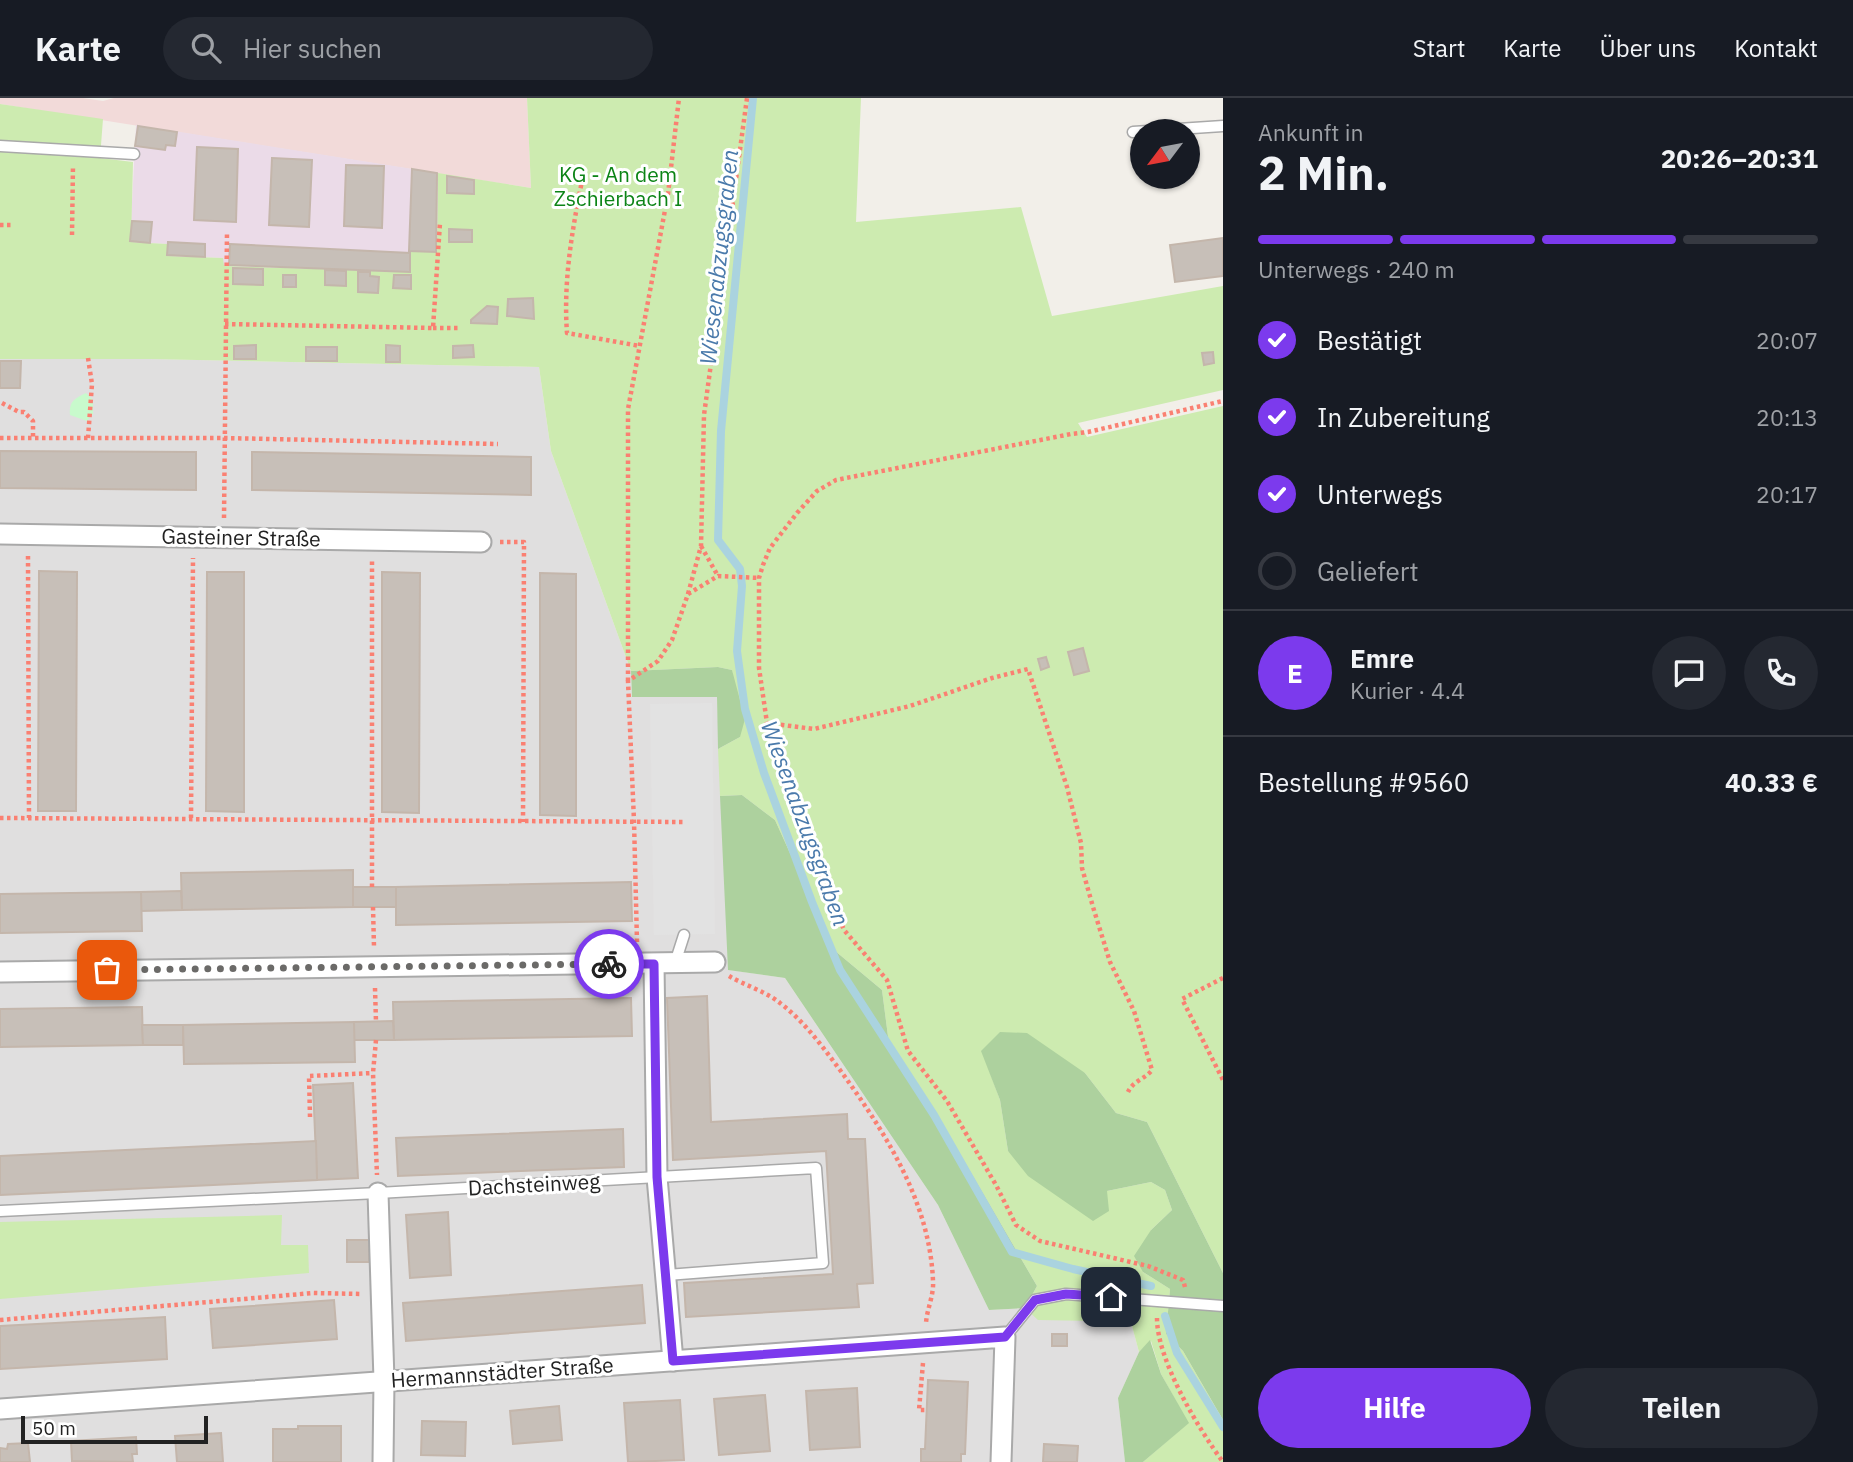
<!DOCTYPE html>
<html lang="de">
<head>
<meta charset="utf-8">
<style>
	:root { --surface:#171b24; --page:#242831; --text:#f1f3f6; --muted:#9ea1a6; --line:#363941; --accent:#7c3aed }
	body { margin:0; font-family:"IBM Plex Sans",sans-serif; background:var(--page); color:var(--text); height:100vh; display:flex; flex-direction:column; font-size:26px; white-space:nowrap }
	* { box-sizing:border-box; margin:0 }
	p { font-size:23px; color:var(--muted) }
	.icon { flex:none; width:38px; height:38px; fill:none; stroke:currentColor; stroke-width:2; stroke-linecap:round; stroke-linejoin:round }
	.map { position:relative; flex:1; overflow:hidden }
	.drawer { display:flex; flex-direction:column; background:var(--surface); width:630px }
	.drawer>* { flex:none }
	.needle { width:46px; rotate:238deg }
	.controls { position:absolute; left:1130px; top:21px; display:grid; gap:14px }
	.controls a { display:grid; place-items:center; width:70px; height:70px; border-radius:50%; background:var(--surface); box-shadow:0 2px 5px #0004; font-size:35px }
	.scale { position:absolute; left:21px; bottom:18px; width:187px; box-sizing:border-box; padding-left:7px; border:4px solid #222; border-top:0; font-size:19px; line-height:24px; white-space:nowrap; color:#222; -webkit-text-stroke:5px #fff; paint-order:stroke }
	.pin { position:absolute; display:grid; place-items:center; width:60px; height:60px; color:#fff; margin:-30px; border-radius:14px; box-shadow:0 4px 10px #0006 }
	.courier { position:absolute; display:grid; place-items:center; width:70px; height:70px; margin:-35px; border:5px solid #7c3aed; border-radius:50%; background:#fff; color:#222; box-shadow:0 2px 9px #0007 }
	.overview em { font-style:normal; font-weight:700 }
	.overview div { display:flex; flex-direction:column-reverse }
	.overview { display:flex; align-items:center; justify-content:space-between; height:119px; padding:0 35px }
	h1 { font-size:46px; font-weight:700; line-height:52px }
	.bar { display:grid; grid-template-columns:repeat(4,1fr); gap:10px 7px; align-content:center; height:84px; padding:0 35px }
	.bar i { height:9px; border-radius:5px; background:var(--line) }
	.bar .current { background:var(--accent) }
	.bar p { grid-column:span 4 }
	.line { display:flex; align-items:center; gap:18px; padding:0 35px; border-top:2px solid var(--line) }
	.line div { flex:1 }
	.round { display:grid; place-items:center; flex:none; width:74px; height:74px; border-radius:37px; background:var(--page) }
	ol { padding:0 35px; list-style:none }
	li { display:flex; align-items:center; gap:21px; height:77px }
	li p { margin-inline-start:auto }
	li .icon { padding:7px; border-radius:50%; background:var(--accent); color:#fff; stroke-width:4 }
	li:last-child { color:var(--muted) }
	li i { width:38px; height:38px; border:4px solid var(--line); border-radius:50% }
	.primary-button { display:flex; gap:14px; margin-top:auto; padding:14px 35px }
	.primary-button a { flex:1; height:80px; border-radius:42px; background:var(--accent); color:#fff; font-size:28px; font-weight:700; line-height:80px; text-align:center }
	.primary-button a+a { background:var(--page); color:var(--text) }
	header { display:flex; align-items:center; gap:42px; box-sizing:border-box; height:98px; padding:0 35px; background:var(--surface); border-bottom:2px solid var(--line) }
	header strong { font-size:33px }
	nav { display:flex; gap:38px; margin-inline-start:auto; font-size:24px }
	.search { width:490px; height:63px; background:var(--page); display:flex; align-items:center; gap:18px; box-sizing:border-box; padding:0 24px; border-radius:38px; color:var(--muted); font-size:26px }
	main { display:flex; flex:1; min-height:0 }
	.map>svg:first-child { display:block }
</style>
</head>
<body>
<header>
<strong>Karte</strong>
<div class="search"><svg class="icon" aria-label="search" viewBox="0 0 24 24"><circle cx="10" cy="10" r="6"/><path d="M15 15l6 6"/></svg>Hier suchen</div>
<nav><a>Start</a><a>Karte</a><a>Über uns</a><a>Kontakt</a></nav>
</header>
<main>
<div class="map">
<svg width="1223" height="1364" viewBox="0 0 1223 1364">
	<rect width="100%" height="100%" fill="#f2efe9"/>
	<polygon fill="#e0dfdf" points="0,261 150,261 539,269 551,353 631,573 632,599 717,599 729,872 785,880 938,1107 989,1212 1025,1210 1132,1228 1139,1254 1118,1300 1125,1364 0,1364"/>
	<polygon fill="#f2dad9" points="0,0 83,0 103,3 114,0 527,0 531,90 0,6"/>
	<polygon fill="#ebdbe8" points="136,27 438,75 437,155 411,174 223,168 223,160 167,158 167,146 130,144"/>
	<g fill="#cdebb0">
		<polygon points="527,0 861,0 856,124 1021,109 1052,218 1223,188 1223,292 1078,325 1087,339 1223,308 1223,1175 1147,1024 1116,1015 1085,975 982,953 1000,1002 1008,1053 1107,1093 1151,1084 1165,1092 1172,1112 1151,1132 1143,1174 1170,1191 1166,1236 1183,1253 1223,1322 1223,1364 1143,1364 1188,1325 1161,1276 1151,1243 1139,1254 1132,1228 1094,1223 1038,1222 1025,1210 1037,1188 937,1016 889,946 882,892 834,852 775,722 742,697 720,698 718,651 740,639 732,572 718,569 631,573 551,353 539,269 150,261 0,261 0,6 103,21 100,60 133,64 131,144 167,146 167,158 223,160 224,168 410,174 411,154 437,154 438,75 531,90"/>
		<polygon points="282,1117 281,1147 308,1147 309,1175 0,1201 0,1124"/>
	</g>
	<g fill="#add19e">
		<polygon points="718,569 732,572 745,621 740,639 718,651 717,599 632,599 631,573"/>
		<polygon points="742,697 775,722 834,852 882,892 889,946 937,1016 1037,1188 1025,1210 989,1212 938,1107 785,880 728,872 720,698"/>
		<polygon points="1000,934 1027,935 1085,975 1116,1015 1147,1024 1223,1175 1223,1322 1183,1253 1166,1236 1170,1191 1143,1174 1134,1158 1151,1132 1172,1112 1165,1092 1151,1084 1107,1093 1109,1113 1093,1123 1028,1078 1008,1053 1000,1002 981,953"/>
		<polygon points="1150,1242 1161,1276 1189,1325 1143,1364 1125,1364 1118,1300 1139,1254"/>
	</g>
	<path fill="#c8facc" d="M 86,295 L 93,302 L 93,316 L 87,323 L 70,317 C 69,303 74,301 86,295 Z"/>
	<polygon fill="#e2e2e2" points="712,605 715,836 654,837 650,606"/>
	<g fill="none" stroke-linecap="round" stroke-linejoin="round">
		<g stroke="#aad3df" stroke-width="8">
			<polyline points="753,0 721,333 718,442 740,471 742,488 737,553 745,611 764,675 812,804 840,872 934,1017 1012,1154 1073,1171 1151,1188"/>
			<polyline points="1165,1218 1177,1255 1223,1329"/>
		</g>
	</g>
	<g fill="#c7bfb8" stroke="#c4b6ab" stroke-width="2">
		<polygon points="138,28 177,34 175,48 166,47 165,52 135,48"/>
		<polygon points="197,49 238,51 236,124 194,122"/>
		<polygon points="272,60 312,62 309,129 269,127"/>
		<polygon points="346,67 384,68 382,130 344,128"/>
		<polygon points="412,71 437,75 436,154 409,153"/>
		<polygon points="447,78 474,82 474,96 447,95"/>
		<polygon points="132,123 152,124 150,145 130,143"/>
		<polygon points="449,131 472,132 472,144 449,144"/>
		<polygon points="1223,140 1223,178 1175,184 1170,147"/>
		<polygon points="168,144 205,146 205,159 167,157"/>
		<polygon points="230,146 410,155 410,174 229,167"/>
		<polygon points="233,170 263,171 263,187 233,186"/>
		<polygon points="325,172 346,173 346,188 325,187"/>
		<polygon points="358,174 370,174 370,178 379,179 378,195 358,194"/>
		<rect x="283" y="177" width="13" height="12"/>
		<polygon points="394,177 411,177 411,191 393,190"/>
		<polygon points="533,200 534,221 507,218 508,201"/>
		<polygon points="487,208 498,209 497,226 471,225 471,222"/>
		<polygon points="256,247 256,261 234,261 234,248"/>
		<polygon points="386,247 400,248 400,264 386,264"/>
		<polygon points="473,247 474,259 453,260 453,248"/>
		<rect x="306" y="249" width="31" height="14"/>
		<polygon points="1213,254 1214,265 1204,267 1202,255"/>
		<polygon points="0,263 21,263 20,290 0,290"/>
		<polygon points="0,353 196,354 196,392 0,390"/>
		<polygon points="252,354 531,359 531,397 252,392"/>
		<polygon points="39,473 77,474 76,713 38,713"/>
		<polygon points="207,474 244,474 244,714 206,713"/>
		<polygon points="382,474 420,475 419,715 382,714"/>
		<polygon points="540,475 576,476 576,718 540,717"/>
		<polygon points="1083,550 1089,573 1074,577 1068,554"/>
		<polygon points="1046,559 1049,569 1041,572 1038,561"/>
		<polygon points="353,772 353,809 182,812 181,775"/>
		<polygon points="631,784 632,823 396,827 396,789"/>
		<rect x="353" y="789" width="43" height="20"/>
		<polygon points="181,793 182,812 141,813 141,794"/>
		<polygon points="141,794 142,833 0,835 0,796"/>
		<polygon points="707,898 711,1024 847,1016 848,1041 865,1041 873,1185 857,1186 859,1209 686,1219 684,1185 833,1176 826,1053 673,1062 667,900"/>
		<polygon points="631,900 632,938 394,942 393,904"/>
		<polygon points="142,909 143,947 0,949 0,911"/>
		<polygon points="393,923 394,942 354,942 354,924"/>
		<polygon points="354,924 355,964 184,966 183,927"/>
		<polygon points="142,927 183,927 183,947 143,947"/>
		<polygon points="353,985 358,1080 317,1082 313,987"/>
		<polygon points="623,1031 624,1069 398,1078 396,1040"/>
		<polygon points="316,1043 317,1082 0,1097 0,1058"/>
		<polygon points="448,1114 451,1177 410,1180 406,1117"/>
		<rect x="347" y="1142" width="22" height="22"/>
		<polygon points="642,1187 645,1225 406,1243 403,1205"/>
		<polygon points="334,1202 337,1241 213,1250 210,1211"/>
		<polygon points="165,1219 167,1261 0,1271 0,1228"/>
		<rect x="1052" y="1236" width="15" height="12"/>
		<polygon points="928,1282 968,1284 965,1356 961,1356 961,1364 921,1364 921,1351 925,1351"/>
		<polygon points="857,1290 860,1349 810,1352 806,1293"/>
		<polygon points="765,1297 770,1353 719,1357 714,1301"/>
		<polygon points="680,1302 684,1362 628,1364 624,1305"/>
		<polygon points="559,1308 562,1342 513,1346 510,1313"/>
		<polygon points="422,1323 466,1324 465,1358 421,1357"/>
		<polygon points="298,1328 341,1328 341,1364 273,1364 273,1331 298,1331"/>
		<polygon points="221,1335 223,1364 177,1364 175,1338"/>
		<polygon points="136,1339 137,1356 132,1356 133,1364 72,1363 71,1343"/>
		<polygon points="28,1345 30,1364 0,1364 0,1350 7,1351 8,1346"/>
		<polygon points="1044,1346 1078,1348 1077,1364 1043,1364"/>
	</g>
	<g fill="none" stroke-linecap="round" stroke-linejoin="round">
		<g stroke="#a9a9a9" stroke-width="13">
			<g id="service">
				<polyline points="1133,34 1223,28"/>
				<polyline points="0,48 134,56"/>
				<polyline points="675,865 684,837"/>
				<polyline points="0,1113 378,1095 816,1070 823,1165 667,1177"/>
				<polyline points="1005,1239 1035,1202 1066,1196 1223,1208"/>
			</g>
		</g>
		<g stroke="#a9a9a9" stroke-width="23">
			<g id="minor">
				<polyline points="0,436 481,444"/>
				<polyline points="654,866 657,1079 673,1263"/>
				<polyline points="0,874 715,864"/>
				<polyline points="378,1095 384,1282 383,1364"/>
				<polyline points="0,1311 1005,1239 1001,1364"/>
			</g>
		</g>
		<g stroke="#fa8072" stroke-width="4.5" stroke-dasharray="3.5 3.5" stroke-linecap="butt">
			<path d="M 584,73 C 573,127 563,180 567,235 L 640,248"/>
			<polyline points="0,127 14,127"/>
			<polyline points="72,137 73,67"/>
			<polyline points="225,226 433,230 440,125"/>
			<polyline points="433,230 460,230"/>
			<polyline points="88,260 92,286 88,340"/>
			<polyline points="2,305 19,314 24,314 33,323 33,340"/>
			<polyline points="0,340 224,340 498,346"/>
			<polyline points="224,420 227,134"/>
			<polyline points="500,444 524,444 523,724"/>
			<polyline points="701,448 718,478"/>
			<polyline points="28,458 29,720"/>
			<polyline points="688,496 701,448 704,317 747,0"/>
			<polyline points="628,583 628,311 668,96 679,0"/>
			<path d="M 767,625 L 814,631 L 910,608 L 992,580 L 1028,571 L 1067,689 L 1081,745 L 1082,770 L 1093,809 L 1110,864 L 1134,913 L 1152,972 C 1145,981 1133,983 1128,994"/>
			<polyline points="0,720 683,724"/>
			<polyline points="191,720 193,460"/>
			<polyline points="372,789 372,463"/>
			<polyline points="373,809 374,849"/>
			<polyline points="637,844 634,723 628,583 658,563 672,542 688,496 718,478 759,480"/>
			<path d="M 729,878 C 744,887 767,894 780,905 C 804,923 822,948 840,972 C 885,1034 930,1104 933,1183 C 934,1197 927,1211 926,1225"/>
			<polyline points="1223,880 1182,901 1223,982"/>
			<polyline points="375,890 376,924"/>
			<polyline points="376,942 373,975 377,1077"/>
			<polyline points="310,1019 309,978 373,975"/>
			<polyline points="1185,1189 1183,1182 1148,1168 1040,1143 1016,1127 996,1087 947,1003 908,953 887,882 844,832 783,684 767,625 759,570 759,480 763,467 770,450 797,415 817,393 836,382 1071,336 1088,334 1223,303"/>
			<path d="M 1157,1220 C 1157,1262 1198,1330 1223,1364"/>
			<polyline points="0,1222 313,1195 362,1196"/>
			<polyline points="923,1265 919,1312 927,1312"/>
		</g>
		<use href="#service" stroke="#fff" stroke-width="10"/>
		<use href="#minor" stroke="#fff" stroke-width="19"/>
	</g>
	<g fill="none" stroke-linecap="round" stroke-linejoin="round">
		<polyline stroke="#6b6a68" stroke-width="7" stroke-dasharray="0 12.6" points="107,872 609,866"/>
		<polyline stroke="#7c3aed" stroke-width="9" points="609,866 654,866 657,1079 673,1263 1005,1239 1035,1202 1066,1196 1111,1199"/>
	</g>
	<g text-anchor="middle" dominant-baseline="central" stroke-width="6" stroke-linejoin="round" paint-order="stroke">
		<g font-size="21" fill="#0c8416" stroke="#fff">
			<text x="618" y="76">KG - An dem<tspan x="618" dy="24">Zschierbach I</tspan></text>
		</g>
		<g font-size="21" fill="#222" stroke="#fff">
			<text transform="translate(241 439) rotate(1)">Gasteiner Straße</text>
			<text transform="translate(534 1086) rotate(-3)">Dachsteinweg</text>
			<text transform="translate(502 1274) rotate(-4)">Hermannstädter Straße</text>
		</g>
		<g font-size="23" font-style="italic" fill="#4a7aab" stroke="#fff">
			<text transform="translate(718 159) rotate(-84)">Wiesenabzugsgraben</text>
			<text transform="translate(806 725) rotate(70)">Wiesenabzugsgraben</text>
		</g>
	</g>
</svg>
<div class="controls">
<a><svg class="needle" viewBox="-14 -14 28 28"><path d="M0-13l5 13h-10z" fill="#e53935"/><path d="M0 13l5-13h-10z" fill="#9ea1a6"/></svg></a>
</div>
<div class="scale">50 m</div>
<div class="pin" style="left:107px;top:872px;background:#ea580c"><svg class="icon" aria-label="bag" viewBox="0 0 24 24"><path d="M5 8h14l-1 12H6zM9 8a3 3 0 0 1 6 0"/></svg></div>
<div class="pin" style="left:1111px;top:1199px;background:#1f2937"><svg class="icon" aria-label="home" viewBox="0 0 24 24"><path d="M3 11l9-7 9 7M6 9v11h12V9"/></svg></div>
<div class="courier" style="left:609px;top:866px"><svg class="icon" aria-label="bike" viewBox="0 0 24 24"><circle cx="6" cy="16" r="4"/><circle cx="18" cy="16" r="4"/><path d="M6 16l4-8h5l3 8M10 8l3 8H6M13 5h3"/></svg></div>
</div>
<section class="drawer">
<div class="overview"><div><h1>2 Min.</h1><p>Ankunft in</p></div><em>20:26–20:31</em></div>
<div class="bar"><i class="current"></i><i class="current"></i><i class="current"></i><i></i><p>Unterwegs · 240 m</p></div>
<ol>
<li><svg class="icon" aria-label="check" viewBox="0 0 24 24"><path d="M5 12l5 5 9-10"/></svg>Bestätigt<p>20:07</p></li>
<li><svg class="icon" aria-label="check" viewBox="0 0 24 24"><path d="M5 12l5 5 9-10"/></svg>In Zubereitung<p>20:13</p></li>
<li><svg class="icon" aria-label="check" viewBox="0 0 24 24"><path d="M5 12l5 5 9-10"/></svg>Unterwegs<p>20:17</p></li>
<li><i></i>Geliefert</li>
</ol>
<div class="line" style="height:126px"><b class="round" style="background:var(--accent);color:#fff">E</b><div><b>Emre</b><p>Kurier · 4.4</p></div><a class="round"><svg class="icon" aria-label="chat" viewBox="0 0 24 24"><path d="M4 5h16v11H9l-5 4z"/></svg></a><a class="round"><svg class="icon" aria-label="phone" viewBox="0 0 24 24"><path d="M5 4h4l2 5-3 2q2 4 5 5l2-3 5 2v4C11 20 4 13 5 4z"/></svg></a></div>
<div class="line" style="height:91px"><div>Bestellung #9560</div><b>40.33 €</b></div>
<div class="primary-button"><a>Hilfe</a><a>Teilen</a></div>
</section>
</main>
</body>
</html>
